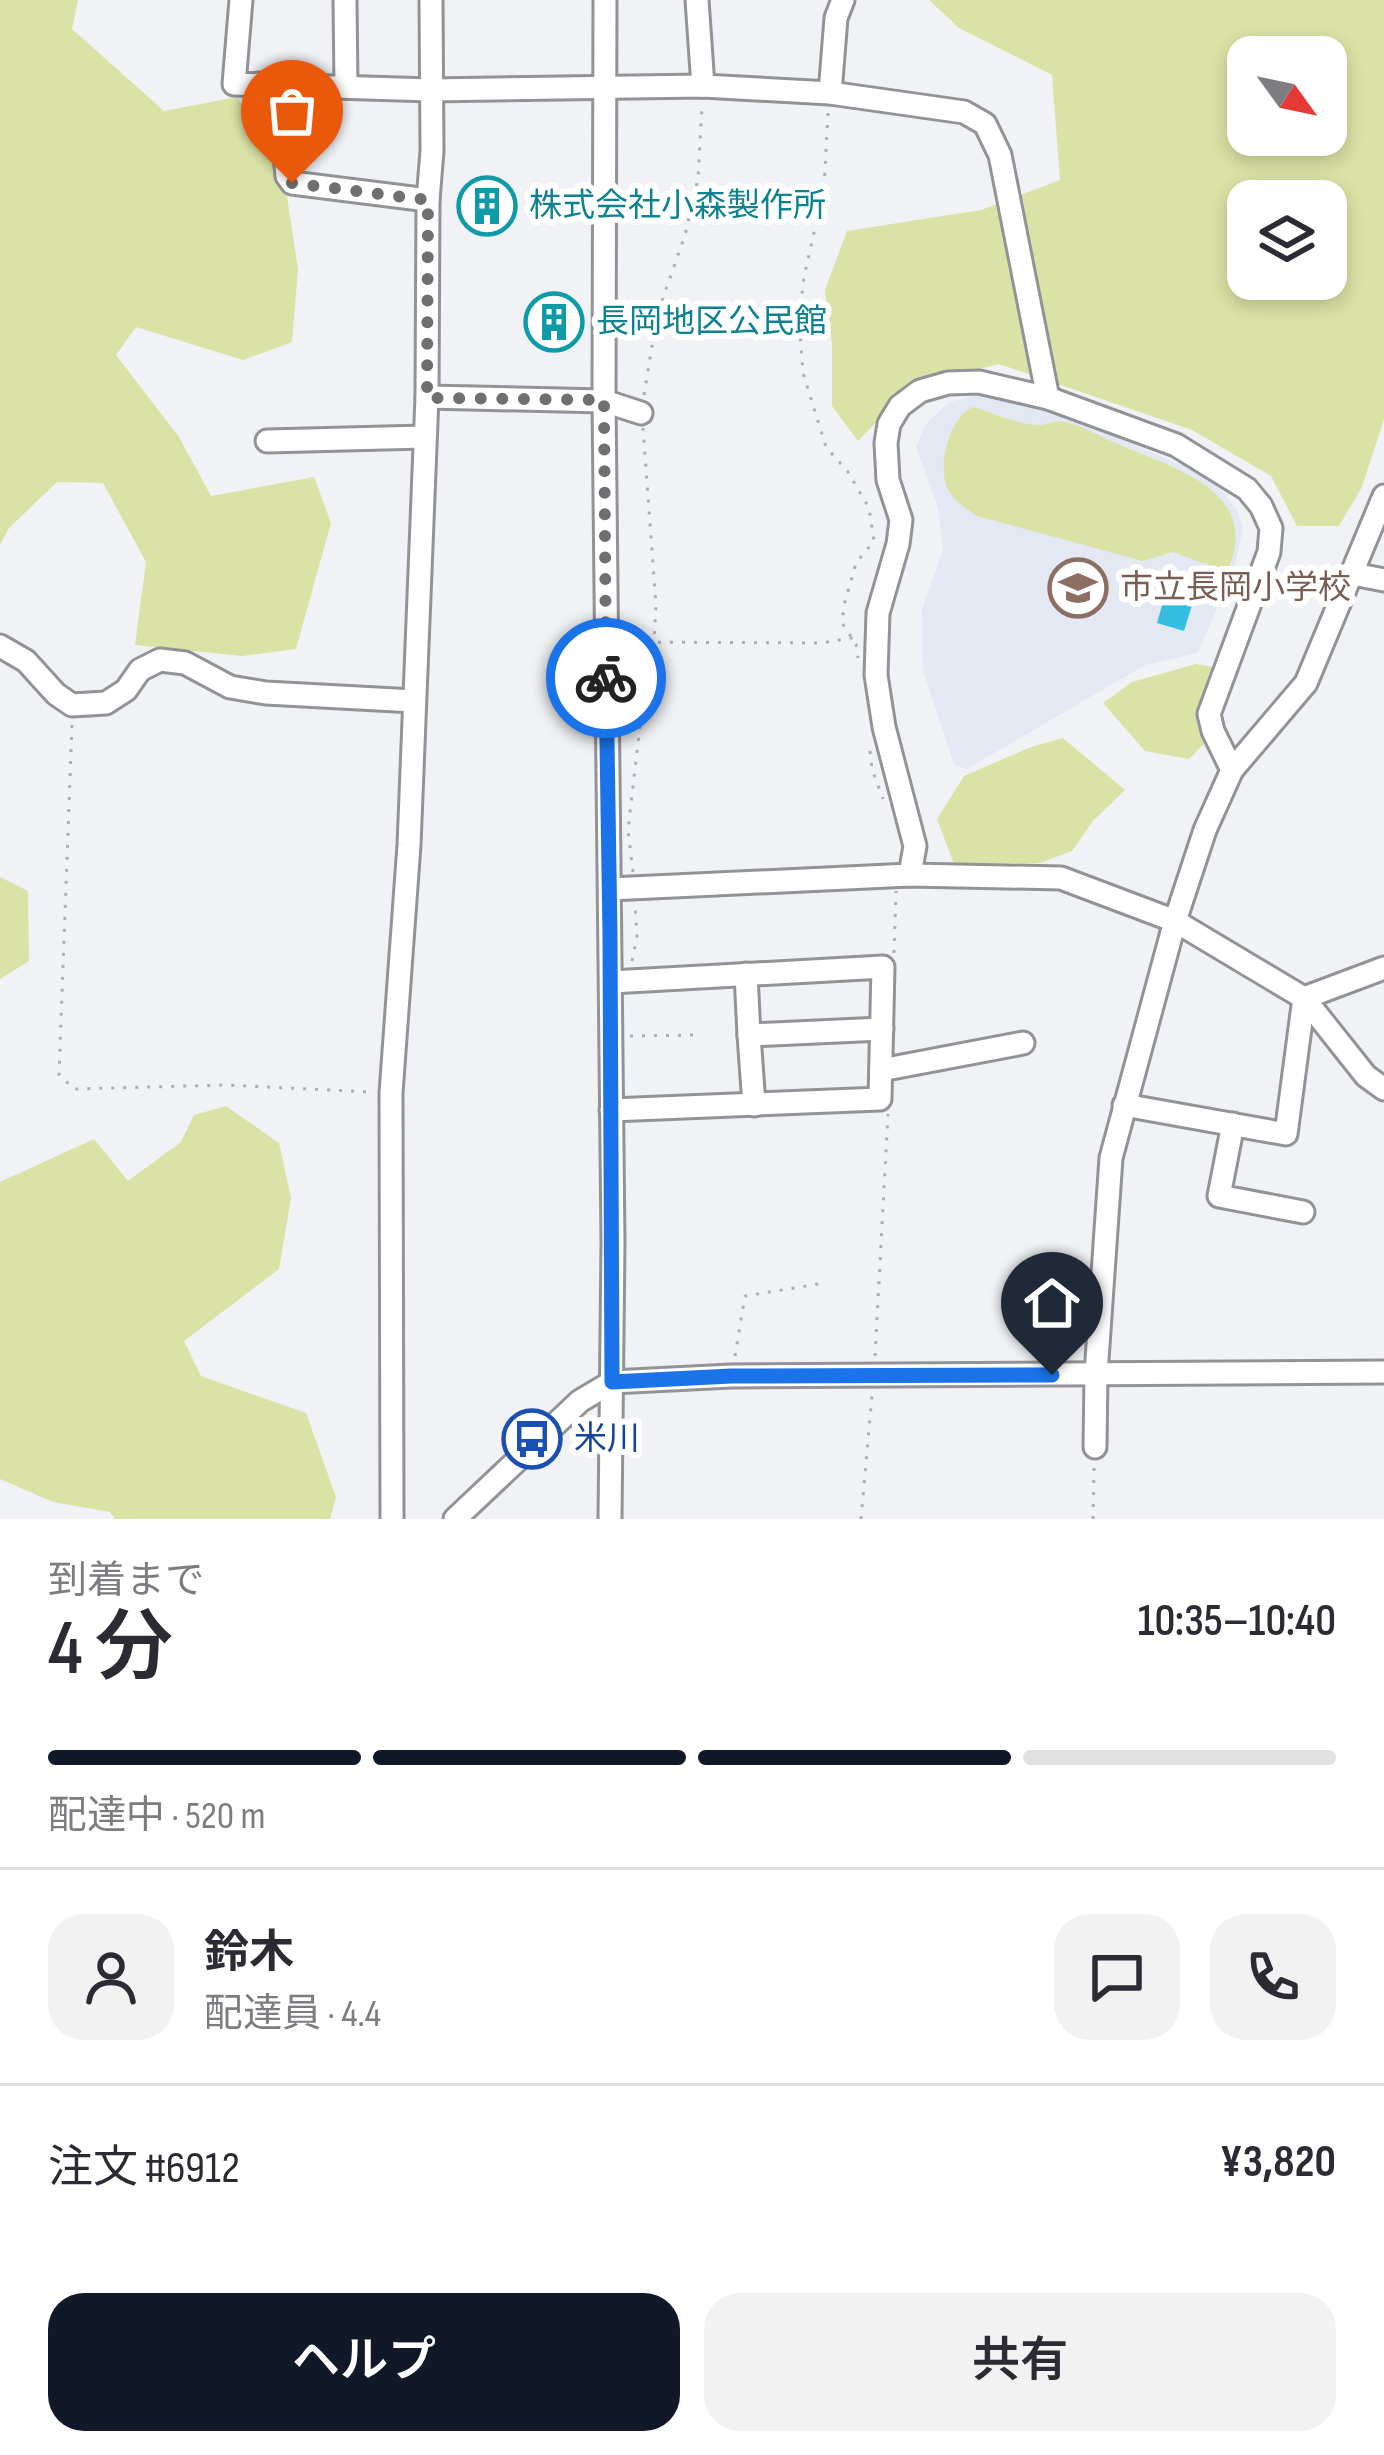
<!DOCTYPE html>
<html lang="ja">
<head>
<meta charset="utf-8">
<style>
	:root { --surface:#fff; --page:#f2f2f3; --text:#2b2b33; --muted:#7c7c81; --line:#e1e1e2; --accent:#111827 }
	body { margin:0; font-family:"Sofia Sans Condensed","Noto Sans JP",sans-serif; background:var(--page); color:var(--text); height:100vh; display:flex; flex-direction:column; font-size:45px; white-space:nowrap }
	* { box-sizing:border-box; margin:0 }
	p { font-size:39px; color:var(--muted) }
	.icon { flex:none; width:66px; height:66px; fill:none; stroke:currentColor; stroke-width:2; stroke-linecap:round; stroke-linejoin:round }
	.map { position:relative; height:1519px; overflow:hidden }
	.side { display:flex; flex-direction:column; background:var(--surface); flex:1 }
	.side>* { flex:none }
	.needle { width:78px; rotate:123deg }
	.fabs { position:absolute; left:1227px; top:36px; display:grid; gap:24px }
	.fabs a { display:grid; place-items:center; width:120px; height:120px; border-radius:24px; background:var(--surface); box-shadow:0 6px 18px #0003; font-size:60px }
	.pin { position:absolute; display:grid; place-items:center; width:102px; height:102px; color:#fff; margin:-123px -51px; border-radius:50% 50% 50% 0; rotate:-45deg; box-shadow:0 0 12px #0007 }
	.pin .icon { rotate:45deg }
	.courier { position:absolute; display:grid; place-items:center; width:120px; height:120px; margin:-60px; border:9px solid #1a73e8; border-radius:50%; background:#fff; color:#222; box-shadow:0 3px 15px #0007 }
	.head em { font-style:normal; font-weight:600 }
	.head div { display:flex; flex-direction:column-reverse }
	.head { display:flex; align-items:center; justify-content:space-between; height:204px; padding:0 48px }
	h1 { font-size:78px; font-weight:600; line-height:90px }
	.bar { display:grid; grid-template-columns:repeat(4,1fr); gap:18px 12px; align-content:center; height:144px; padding:0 48px }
	.bar i { height:15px; border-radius:9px; background:var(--line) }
	.bar .on { background:var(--accent) }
	.bar p { grid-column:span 4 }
	.line { display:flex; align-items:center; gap:30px; padding:0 48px; border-top:3px solid var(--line) }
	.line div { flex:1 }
	.round { display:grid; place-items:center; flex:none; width:126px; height:126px; border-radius:36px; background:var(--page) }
	.action { display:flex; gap:24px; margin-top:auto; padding:24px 48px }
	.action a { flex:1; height:138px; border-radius:36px; background:var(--accent); color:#fff; font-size:48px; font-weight:600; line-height:138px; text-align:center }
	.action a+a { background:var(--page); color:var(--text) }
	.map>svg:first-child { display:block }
</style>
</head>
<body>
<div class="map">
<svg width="1384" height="1519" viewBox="0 0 1384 1519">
	<rect width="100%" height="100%" fill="#f1f2f5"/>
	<polygon fill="#e3e8f2" points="973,396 997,396 1064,415 1195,471 1221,490 1237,510 1243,528 1235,565 1198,653 1145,665 967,769 954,765 923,670 922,610 943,549 938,508 916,447 925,425 949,402"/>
	<g fill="#dbe2a5" fill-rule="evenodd">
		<polygon points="0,0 78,0 72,29 164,111 237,97 282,164 298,269 292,342 243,360 136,327 116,355 179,437 211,496 314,477 331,523 296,649 242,656 135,645 146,562 103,483 57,482 9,528 0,545"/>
		<path d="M 929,0 L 1384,0 L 1384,419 L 1362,487 L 1339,526 L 1297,526 L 1271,476 L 1192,430 L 999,364 L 910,387 L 858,441 L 832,406 L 832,344 L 825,290 L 847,231 L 981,210 L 1060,180 L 1052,75 L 959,28 ZM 1248,57 L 1326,57 L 1326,135 L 1248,135 ZM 1248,201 L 1326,201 L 1326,279 L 1248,279 Z"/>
		<path d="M 973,407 C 993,413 1016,424 1037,425 C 1046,426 1055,420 1064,422 C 1084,426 1106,440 1125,447 C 1182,471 1262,494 1227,572 L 1173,552 L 1143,561 L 977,516 C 967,509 955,502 949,491 C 936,469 949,417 973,407 Z"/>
		<polygon points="1196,664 1213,667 1201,703 1204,744 1189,759 1145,751 1103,703 1132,682"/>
		<polygon points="1063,738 1125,790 1093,821 1072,851 1040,863 954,864 937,819 964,776 1031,747"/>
		<polygon points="0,877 28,891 29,961 0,979"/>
		<polygon points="226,1106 279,1143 291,1198 279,1269 184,1341 201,1376 306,1413 336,1497 330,1519 115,1519 110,1512 53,1502 0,1479 0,1182 94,1139 128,1181 181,1142 194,1115"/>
	</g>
	<polygon fill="#36bee2" points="1172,571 1200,579 1184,631 1157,623"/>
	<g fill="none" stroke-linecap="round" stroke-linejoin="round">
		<g stroke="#929396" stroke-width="27">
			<g id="minor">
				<polyline points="241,0 234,84 431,90 703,86 830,93 964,112 985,124 1000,155 1048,398"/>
				<polyline points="345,0 346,87"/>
				<polyline points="605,0 604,401 613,1242 610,1519"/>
				<polyline points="697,0 703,86"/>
				<polyline points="258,84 284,145 287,176 292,183 428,200"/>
				<polyline points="830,93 836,18 843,0"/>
				<polyline points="427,397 604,401 641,413"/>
				<polyline points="267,441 424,437"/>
				<polyline points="1353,574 1384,580"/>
				<polyline points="0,646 26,661 56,694 72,705 106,703 126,690 140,670 160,660 185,663 230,687 266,693 414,701"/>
				<polyline points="910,875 915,846 884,727 876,675 878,613 898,544 901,520 888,480 886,443 889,424 900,406 920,391 948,383 979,382 1048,398 1176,445 1247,489 1261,506 1271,528 1269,552 1209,714 1213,731 1232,770"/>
				<polyline points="610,889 910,875 1061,878 1175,921 1304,998 1366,1076 1384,1089"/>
				<polyline points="746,974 749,1035 882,1029"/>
				<polyline points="611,982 883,967 880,1099 611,1110"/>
				<polyline points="1304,998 1384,968"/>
				<polyline points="749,1035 754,1105"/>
				<polyline points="881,1070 1023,1043"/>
				<polyline points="1124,1105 1286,1134 1304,998"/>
				<polyline points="1233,1124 1219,1196 1303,1212"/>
				<polyline points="1095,1447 1096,1374 1111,1158 1175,921 1205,830 1232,770 1306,683 1384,496"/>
				<polyline points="392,1519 391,1093 409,845 427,397 428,200 432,151 431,0"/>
				<polyline points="455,1519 580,1401 612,1382 731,1376 1384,1372"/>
			</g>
		</g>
		<g stroke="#adaeb1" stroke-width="3" stroke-dasharray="3 9" stroke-linecap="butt">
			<polyline points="828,113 824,188 804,277 799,320 803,373 826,447 848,472 869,508 874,541 856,563 844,605 842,623 856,644 858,658"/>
			<polyline points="644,395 657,315 685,235 698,179 702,106"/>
			<polyline points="622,642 821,643 858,637"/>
			<polyline points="72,725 59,1075 74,1089 225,1085 372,1092"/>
			<polyline points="870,751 872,769 883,799"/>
			<polyline points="633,872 628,830 642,708 654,642 656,605 643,428"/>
			<polyline points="894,953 896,891"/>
			<polyline points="632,961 637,937 635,905"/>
			<polyline points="630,1036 694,1035"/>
			<polyline points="735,1356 745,1296 825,1283"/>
			<polyline points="875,1356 888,1114"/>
			<polyline points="861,1519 872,1395"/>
			<polyline points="1093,1519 1094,1467"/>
		</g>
		<use href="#minor" stroke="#fff" stroke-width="21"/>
	</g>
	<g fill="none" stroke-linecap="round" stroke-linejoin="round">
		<polyline stroke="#6e6f71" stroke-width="12" stroke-dasharray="0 21.6" points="292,183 428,200 427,398 604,400 606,678"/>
		<polyline stroke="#1a73e8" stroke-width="15" points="606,678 610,935 612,1382 731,1376 1052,1375"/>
	</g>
	<defs>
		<g id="building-ring" transform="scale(3)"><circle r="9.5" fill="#fff" stroke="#0f9aa8" stroke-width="1.5"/><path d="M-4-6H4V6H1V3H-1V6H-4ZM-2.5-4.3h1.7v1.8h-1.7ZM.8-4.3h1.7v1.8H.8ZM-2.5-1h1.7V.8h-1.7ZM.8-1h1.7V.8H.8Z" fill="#0f9aa8"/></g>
		<g id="school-ring" transform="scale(3)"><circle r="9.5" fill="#fff" stroke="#8d6e63" stroke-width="1.5"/><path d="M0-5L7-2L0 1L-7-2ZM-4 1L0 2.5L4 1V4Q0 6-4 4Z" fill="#8d6e63"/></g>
		<g id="bus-ring" transform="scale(3)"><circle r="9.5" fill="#fff" stroke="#1a4fb4" stroke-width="1.5"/><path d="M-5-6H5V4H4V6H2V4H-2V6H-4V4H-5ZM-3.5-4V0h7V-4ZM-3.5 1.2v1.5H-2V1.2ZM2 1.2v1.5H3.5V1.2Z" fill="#1a4fb4"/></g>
	</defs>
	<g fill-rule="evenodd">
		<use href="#building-ring" x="487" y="206"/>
		<use href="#building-ring" x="554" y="322"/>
		<use href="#school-ring" x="1078" y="588"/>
		<use href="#bus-ring" x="532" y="1439"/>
	</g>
	<g text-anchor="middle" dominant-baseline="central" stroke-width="12" stroke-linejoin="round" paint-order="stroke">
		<g font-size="33" fill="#0d838f" stroke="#fff" text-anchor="start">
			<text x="529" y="206">株式会社小森製作所</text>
			<text x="596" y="322">長岡地区公民館</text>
		</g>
		<g font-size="33" fill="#785e54" stroke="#fff" text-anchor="start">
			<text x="1120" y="588">市立長岡小学校</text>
		</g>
		<g font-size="33" fill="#164399" stroke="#fff" text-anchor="start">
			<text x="574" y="1439">米川</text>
		</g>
	</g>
</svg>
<div class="fabs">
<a><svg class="needle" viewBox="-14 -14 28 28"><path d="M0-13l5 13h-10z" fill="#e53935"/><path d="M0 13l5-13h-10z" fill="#7c7c81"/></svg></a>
<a><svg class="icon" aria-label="layers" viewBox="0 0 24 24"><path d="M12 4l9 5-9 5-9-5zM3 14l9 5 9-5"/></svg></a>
</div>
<div class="pin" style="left:292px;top:183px;background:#ea580c"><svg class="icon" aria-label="bag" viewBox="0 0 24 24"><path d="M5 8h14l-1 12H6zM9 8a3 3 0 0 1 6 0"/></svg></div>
<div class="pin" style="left:1052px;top:1375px;background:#1f2937"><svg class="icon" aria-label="home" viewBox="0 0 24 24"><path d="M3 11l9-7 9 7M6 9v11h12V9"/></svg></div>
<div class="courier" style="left:606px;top:678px"><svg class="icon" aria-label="bike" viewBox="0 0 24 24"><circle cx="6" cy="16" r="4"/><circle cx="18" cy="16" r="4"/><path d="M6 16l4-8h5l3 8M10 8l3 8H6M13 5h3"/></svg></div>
</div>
<section class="side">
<div class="head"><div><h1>4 分</h1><p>到着まで</p></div><em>10:35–10:40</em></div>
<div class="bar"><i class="on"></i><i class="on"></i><i class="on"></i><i></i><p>配達中 · 520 m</p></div>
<div class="line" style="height:216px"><a class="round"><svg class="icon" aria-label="person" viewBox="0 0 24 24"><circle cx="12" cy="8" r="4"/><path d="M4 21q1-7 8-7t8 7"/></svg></a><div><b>鈴木</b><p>配達員 · 4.4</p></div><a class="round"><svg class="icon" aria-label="chat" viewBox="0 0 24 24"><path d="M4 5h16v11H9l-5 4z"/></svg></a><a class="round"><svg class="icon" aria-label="phone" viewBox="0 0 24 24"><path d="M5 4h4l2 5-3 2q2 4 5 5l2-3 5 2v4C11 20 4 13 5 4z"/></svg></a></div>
<div class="line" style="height:156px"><div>注文 #6912</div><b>¥3,820</b></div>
<div class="action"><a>ヘルプ</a><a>共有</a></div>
</section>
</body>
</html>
